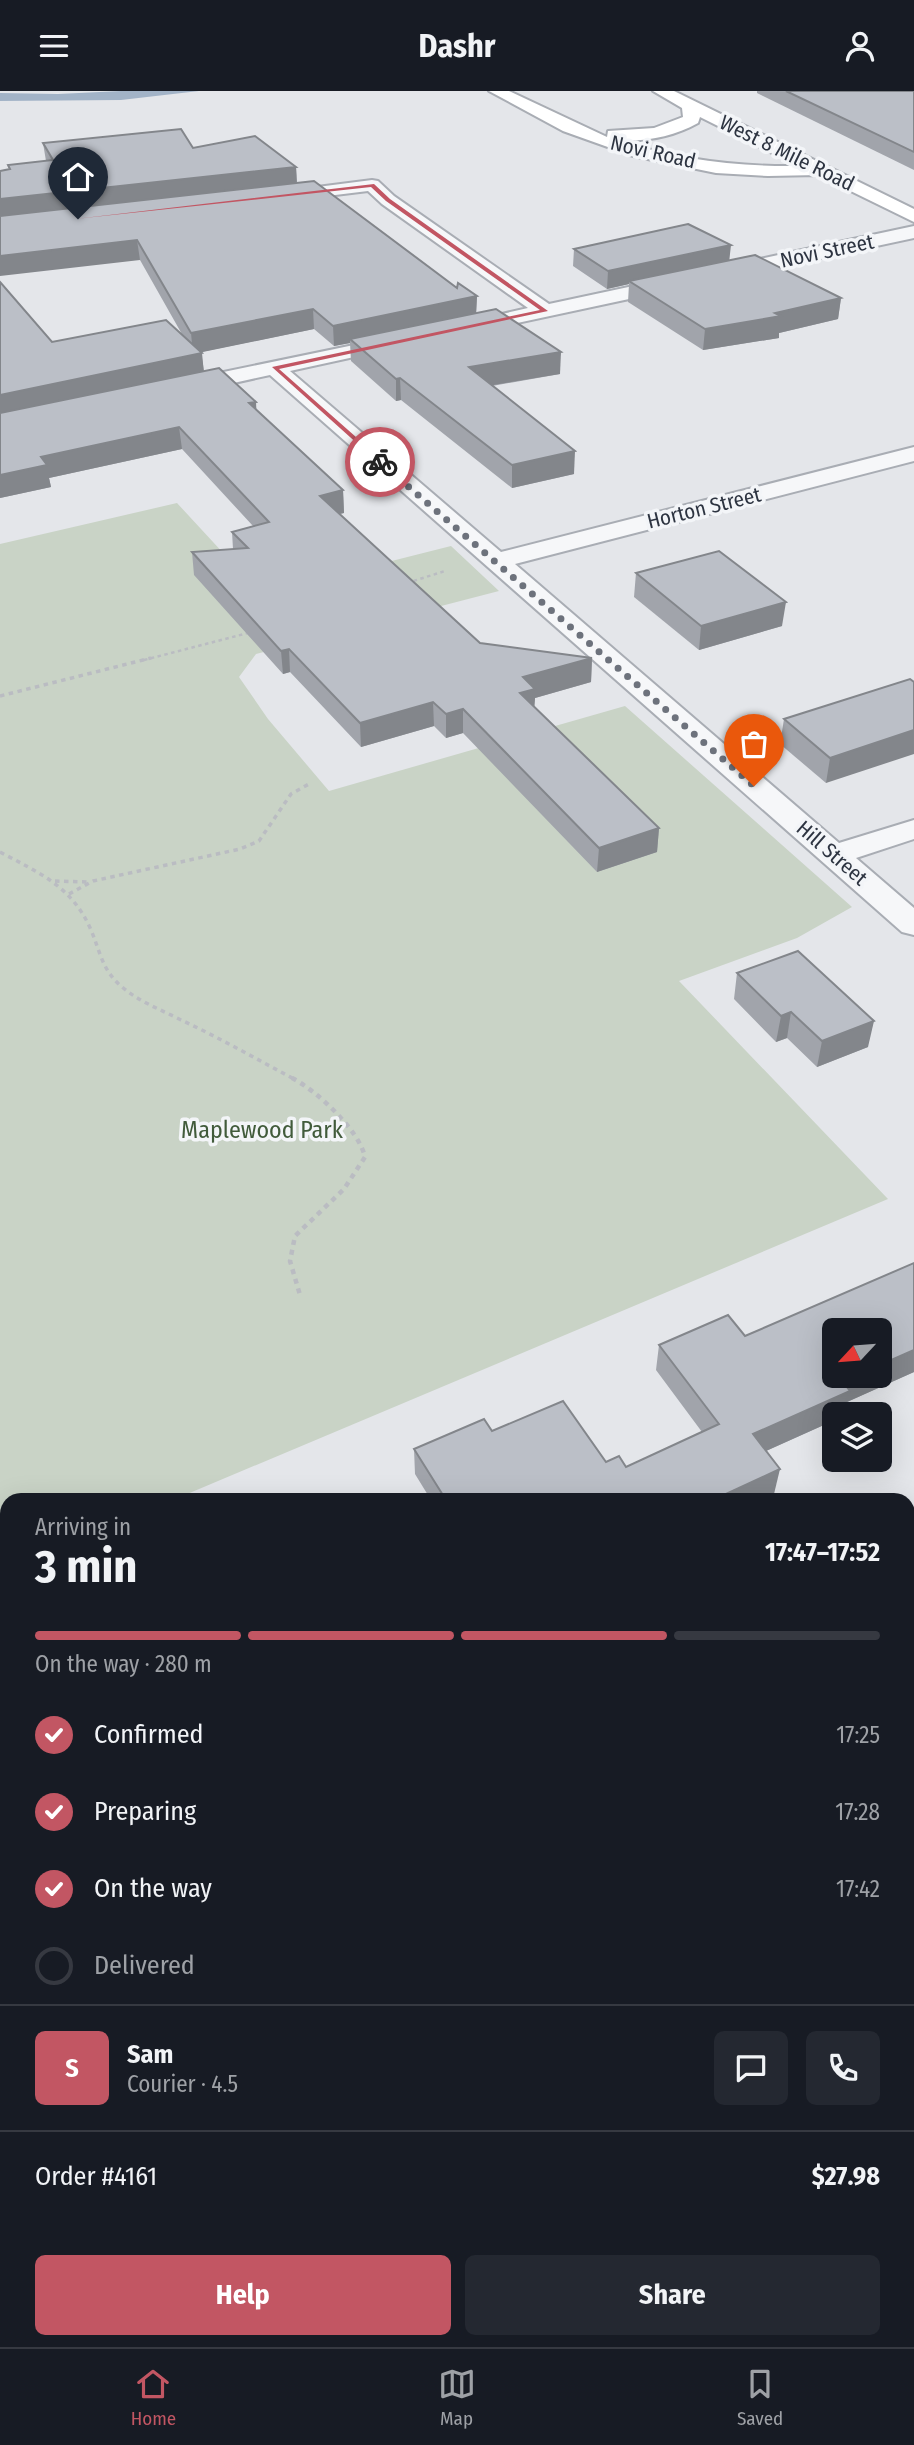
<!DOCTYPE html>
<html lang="en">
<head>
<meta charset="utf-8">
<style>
	:root { --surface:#171b24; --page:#242831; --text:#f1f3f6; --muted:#9ea1a6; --line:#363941; --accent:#c25663 }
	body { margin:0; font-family:"Fira Sans Condensed",sans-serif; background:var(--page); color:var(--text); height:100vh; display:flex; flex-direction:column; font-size:26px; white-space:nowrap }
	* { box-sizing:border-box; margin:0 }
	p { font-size:23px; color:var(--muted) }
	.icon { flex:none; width:38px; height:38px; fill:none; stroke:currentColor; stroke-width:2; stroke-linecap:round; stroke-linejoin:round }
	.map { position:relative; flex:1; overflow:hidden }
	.sheet { position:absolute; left:0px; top:1402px; width:915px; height:856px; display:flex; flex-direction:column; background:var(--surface); border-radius:21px 21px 0 0; box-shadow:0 7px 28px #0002 }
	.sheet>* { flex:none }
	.needle { width:46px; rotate:244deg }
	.tools { position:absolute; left:822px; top:1227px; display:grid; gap:14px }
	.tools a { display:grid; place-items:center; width:70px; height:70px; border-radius:10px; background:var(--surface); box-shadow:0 7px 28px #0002; font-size:35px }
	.pin { position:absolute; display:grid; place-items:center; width:60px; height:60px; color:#fff; margin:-72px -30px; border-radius:50% 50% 50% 0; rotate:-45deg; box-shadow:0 0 7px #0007 }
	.pin .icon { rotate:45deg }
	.courier { position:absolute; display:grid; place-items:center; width:70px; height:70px; margin:-35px; border:5px solid #c25663; border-radius:50%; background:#fff; color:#222; box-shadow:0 2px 9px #0007 }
	.headline em { font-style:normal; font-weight:700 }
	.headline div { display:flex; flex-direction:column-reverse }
	.headline { display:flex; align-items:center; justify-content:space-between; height:119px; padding:0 35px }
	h1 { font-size:46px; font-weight:700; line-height:52px }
	.bar { display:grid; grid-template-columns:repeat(4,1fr); gap:10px 7px; align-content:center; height:84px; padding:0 35px }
	.bar i { height:9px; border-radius:5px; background:var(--line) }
	.bar .on { background:var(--accent) }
	.bar p { grid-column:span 4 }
	.line { display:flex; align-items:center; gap:18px; padding:0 35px; border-top:2px solid var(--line) }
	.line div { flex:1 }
	.round { display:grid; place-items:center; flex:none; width:74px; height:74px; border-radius:10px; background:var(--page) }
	ol { padding:0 35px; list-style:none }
	li { display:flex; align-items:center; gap:21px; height:77px }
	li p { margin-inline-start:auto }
	li .icon { padding:7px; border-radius:50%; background:var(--accent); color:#fff; stroke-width:4 }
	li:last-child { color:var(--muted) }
	li i { width:38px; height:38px; border:4px solid var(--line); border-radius:50% }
	.primary-button { display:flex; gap:14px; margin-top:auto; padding:14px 35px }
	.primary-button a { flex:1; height:80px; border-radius:10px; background:var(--accent); color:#fff; font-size:28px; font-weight:700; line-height:80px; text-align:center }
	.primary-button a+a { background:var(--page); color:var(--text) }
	header { display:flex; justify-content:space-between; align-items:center; height:91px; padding:0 35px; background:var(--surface); font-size:32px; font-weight:700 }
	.dock { display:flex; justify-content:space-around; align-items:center; height:98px; border-top:2px solid var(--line); background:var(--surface); font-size:19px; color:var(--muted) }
	.dock a { display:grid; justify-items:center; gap:4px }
	.dock .on { color:var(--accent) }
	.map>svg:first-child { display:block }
</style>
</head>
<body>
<header><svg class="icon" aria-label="menu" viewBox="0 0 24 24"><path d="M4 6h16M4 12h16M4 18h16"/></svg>Dashr<svg class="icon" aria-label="person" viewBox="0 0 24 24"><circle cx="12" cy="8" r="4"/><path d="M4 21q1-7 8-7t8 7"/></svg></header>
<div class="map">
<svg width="914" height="2256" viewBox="0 0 914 2256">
	<rect width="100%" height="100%" fill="#e4e6ea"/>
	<polygon fill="#c9d3c6" points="177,412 261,503 451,455 499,500 256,563 239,586 268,628 329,700 625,615 852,816 797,847 679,890 888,1108 173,1409 7,1409 7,1478 0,1481 0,453"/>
	<polygon fill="#a2b3c7" points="121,0 199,0 121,9 0,10 0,2 58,3"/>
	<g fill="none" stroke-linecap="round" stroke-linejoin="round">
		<g stroke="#a9adb4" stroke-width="4">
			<g id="street">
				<polygon points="372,89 378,90 394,105 549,213 914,135 914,147 461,244 454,242 451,238 454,234 528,217 382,113 368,100 278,111 269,106 278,101"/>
				<polygon points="402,244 409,246 412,250 409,254 290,280 501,461 914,356 914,370 515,473 839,752 914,729 914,748 856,767 914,817 914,844 902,841 270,284 180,304 172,302 169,297 172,292 180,290"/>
				<polygon points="914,1466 914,1507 908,1509 908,1468"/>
				<polygon points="7,1952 7,2009 0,2012 0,1955"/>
			</g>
		</g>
		<g stroke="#a9adb4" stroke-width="4">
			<path id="secondary" d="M 489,0 L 509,0 L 607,46 L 608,40 L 654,37 L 683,26 L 682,17 L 653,0 L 674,0 L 914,118 L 914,131 L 818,84 L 768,85 L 716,82 L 633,65 L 563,40 ZM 700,26 L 798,75 C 737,76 675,68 617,49 C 645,51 673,46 698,32 Z"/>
		</g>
		<g stroke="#babcc2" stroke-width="2.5" stroke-dasharray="3.5 3.5" stroke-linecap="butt">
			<polyline points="407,492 445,480"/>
			<polyline points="144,569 252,541"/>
		</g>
		<g stroke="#babcc2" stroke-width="3.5" stroke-dasharray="4.5 4.5" stroke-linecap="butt">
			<polyline points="0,605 151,567"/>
			<path d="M 0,761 C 39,782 72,795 91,839 C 100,860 102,879 121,895 C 139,911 160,918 181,929 C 220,947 258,969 296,989"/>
			<polyline points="55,790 89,791"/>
			<polyline points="69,803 93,790 240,758 259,750 291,703 309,693"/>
		</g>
		<path stroke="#babcc2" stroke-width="4.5" stroke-dasharray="5 5" stroke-linecap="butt" d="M 292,987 C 317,1000 359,1039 365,1066 L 344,1098 L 295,1145 L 290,1170 L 300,1204"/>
		<use href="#street" fill="#f6f7f9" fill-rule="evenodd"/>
		<use href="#secondary" fill="#fff" fill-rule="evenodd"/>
	</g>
	<g fill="#a1a4ab">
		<polygon points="757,0 914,0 914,79 757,2"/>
		<polygon points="43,52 193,57 296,76 297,92 457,197 477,205 476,222 560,283 492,295 574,383 512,397 401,309 396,310 351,270 350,252 334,255 314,238 201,261 204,280 256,311 256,319 343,399 344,422 339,423 480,552 592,567 591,591 535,607 534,616 659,737 657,761 597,781 463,642 446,647 434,635 361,656 290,581 283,583 194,484 192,461 233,458 232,441 253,435 182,358 49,387 51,396 0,407 52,251 183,245 140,169 9,78 8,74 46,70"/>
		<polygon points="574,158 730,169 841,207 838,228 779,242 779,247 703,259 628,211 629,193 607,198 573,175"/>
		<polygon points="636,482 782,535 699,559 634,506"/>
		<polygon points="914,591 826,692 780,653 784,628"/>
		<polygon points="737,882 868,956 817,976 787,947 776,951 734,908"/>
		<polygon points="914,1172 914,1281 847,1311 835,1323 835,1329 766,1360 774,1403 761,1409 431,1409 415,1383 414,1358 492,1340 606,1371 626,1376 702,1341 656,1279 659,1254 745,1245"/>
		<polygon points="463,2250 500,2250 491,2256 466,2256"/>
	</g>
	<g fill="#83868b">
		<polygon points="296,76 297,95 0,127 0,108"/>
		<polygon points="137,149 140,169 0,185 0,165"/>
		<polygon points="731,154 729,172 629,190 629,193 607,198 608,180"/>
		<polygon points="477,205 476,225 350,248 350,252 334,255 333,235"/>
		<polygon points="841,207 838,228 779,242 779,247 703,259 705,238"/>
		<polygon points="313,218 314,238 193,263 191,242"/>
		<polygon points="561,261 560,283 469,298 469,276"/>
		<polygon points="202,262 204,283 0,326 0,304"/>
		<polygon points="400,287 401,309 396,310 396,288"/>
		<polygon points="256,311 257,332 249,312"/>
		<polygon points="179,336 182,358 49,387 51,396 0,407 0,384 41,366"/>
		<polygon points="575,360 574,383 512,397 512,374"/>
		<polygon points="343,399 344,422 321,427 320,405"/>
		<polygon points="786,511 782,535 699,559 701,535"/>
		<polygon points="289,558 290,581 283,583 281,560"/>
		<polygon points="592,567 591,591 535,607 534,621 520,602 523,586"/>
		<polygon points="433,611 434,635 361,656 360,632"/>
		<polygon points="463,618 463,642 446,647 446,623"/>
		<polygon points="914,639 914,663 826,692 830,667"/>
		<polygon points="659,737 657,761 597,781 599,757"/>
		<polygon points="791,921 787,947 776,951 781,925"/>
		<polygon points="874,930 868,956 817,976 822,950"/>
		<polygon points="914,1259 914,1281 847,1311 844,1323 835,1323 835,1329 748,1368 753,1343 843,1291 857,1284 880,1284 880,1274"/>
		<polygon points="780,1378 774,1403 761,1409 713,1409"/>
		<polygon points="7,1654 7,1681 0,1684 0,1657"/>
		<polygon points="914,2112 914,2121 908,2125 908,2116"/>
		<polygon points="409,2250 434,2250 424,2256 400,2256"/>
		<polygon points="478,2250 500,2250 491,2256 472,2256 472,2254"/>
	</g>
	<g fill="#bbbfc7" stroke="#83868b" stroke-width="2">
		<polygon points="786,0 914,0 914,61"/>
		<polygon points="181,38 193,57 255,45 296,76 0,108 0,80 10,78 8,74 53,69 43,52"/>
		<polygon points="314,90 457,197 458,192 477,205 333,235 313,218 191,242 137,149 0,165 0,125"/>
		<polygon points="688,133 731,154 608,180 574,158"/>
		<polygon points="755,164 841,207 775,222 781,225 705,238 629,190"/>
		<polygon points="0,191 52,251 166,229 202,262 0,304"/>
		<polygon points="496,218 561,261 469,276 575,360 512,374 400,287 396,288 350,248"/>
		<polygon points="219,277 256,311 249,312 343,399 320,405 480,552 592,567 523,586 535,598 520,602 659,737 599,757 463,618 446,623 433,611 360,632 289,558 281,560 192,461 248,457 232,441 269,431 179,336 41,366 47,374 0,384 0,322"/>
		<polygon points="719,460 786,511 701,535 636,482"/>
		<polygon points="910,588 914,591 914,639 830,667 784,628"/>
		<polygon points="798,860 874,930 822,950 791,921 781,925 737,882"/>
		<polygon points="914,1172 914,1259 880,1274 880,1239 835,1239 835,1284 857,1284 843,1291 850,1300 753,1343 780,1378 713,1409 446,1409 414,1358 484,1328 492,1340 563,1310 606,1371 619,1365 626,1376 719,1333 659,1254 728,1224 745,1245"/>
		<polygon points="7,1511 7,1654 0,1657 0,1514"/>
		<polygon points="908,1827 914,1835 914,2112 908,2116"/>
		<polygon points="182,2250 409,2250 400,2256 181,2256 179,2252"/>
		<polygon points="470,2250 478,2250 472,2254"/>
	</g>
	<polygon fill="#c25663" points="374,93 390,108 548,220 279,278 382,369 380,373 272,276 540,219 386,110 371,96 75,128"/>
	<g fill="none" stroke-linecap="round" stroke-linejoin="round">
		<polyline stroke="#6d727c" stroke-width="7" stroke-dasharray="0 12.6" points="380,371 754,695"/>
	</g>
	<g text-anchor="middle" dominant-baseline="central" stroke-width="7" stroke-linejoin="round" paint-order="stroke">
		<g font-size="21" fill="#2d3441" stroke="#f3f5f8">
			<text transform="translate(653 61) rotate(13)">Novi Road</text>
			<text transform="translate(787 62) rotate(26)">West 8 Mile Road</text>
			<text transform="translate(827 160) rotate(-12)">Novi Street</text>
			<text transform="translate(704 417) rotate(-14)">Horton Street</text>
			<text transform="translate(832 762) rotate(41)">Hill Street</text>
		</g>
		<g font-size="24" fill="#415b3b" stroke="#f3f5f8">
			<text x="262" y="1039">Maplewood Park</text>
		</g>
	</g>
</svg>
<div class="tools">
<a><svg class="needle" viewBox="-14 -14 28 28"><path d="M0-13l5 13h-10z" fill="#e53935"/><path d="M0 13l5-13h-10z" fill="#9ea1a6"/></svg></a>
<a><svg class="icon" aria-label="layers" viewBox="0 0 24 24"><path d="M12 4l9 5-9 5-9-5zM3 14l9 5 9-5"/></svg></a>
</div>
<div class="pin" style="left:754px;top:695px;background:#ea580c"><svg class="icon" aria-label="bag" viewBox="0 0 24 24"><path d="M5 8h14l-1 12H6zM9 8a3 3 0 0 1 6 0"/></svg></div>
<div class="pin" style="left:78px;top:128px;background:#1f2937"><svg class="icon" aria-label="home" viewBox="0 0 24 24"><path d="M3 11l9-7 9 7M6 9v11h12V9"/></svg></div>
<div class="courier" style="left:380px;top:371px"><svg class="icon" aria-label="bike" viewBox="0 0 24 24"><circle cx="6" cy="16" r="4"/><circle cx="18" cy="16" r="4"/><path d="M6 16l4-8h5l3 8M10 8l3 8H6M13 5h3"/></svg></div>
<section class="sheet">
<div class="headline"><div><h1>3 min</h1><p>Arriving in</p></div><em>17:47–17:52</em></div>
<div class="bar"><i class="on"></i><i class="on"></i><i class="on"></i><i></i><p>On the way · 280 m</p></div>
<ol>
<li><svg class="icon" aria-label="check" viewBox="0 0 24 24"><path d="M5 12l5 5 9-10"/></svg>Confirmed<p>17:25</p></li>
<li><svg class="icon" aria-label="check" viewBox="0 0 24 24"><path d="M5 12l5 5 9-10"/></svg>Preparing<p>17:28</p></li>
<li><svg class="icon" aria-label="check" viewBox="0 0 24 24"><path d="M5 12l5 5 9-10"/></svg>On the way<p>17:42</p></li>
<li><i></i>Delivered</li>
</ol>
<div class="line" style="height:126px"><b class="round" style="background:var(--accent);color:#fff">S</b><div><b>Sam</b><p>Courier · 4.5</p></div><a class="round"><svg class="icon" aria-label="chat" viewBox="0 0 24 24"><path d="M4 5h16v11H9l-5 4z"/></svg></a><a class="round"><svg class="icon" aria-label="phone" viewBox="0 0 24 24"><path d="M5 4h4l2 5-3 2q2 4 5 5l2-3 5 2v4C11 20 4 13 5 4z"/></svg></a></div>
<div class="line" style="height:91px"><div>Order #4161</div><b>$27.98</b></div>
<div class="primary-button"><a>Help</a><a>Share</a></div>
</section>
</div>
<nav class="dock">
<a class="on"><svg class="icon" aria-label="home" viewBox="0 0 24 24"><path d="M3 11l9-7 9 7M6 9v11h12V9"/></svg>Home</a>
<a><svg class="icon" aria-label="map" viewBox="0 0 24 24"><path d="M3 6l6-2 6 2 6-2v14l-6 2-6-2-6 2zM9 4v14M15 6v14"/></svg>Map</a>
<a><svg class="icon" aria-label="saved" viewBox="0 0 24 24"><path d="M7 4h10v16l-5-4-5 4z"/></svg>Saved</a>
</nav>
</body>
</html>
